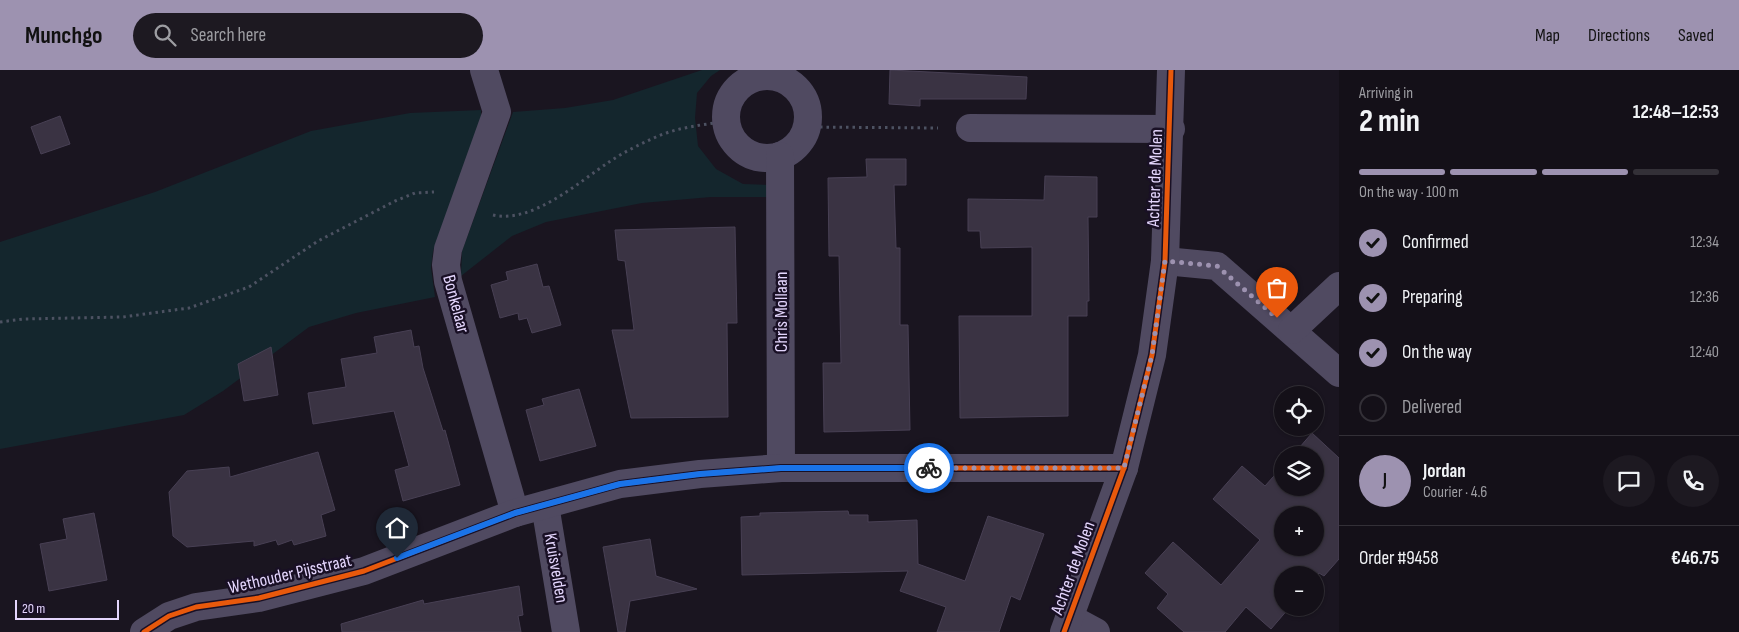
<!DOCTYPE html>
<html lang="en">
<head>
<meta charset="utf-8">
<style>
	:root { --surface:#141018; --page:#1d1921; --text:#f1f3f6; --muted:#9d9da2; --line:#333037; --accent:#9d92b0 }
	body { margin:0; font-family:"Sofia Sans Condensed",sans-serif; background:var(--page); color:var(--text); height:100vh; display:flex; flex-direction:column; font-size:19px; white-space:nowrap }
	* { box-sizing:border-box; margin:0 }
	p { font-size:16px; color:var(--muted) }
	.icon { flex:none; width:28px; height:28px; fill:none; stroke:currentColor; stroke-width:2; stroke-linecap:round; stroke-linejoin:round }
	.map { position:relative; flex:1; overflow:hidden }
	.panel { display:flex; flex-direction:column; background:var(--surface); width:400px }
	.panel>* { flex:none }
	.buttons { position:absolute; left:1274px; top:316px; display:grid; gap:10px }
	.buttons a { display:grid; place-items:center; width:50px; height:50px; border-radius:50%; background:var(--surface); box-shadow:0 1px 4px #0004,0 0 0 1px var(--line); font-size:25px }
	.scale { position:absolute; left:15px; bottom:12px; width:104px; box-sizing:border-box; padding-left:5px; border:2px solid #e4d6fd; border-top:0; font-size:14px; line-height:18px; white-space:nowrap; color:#e4d6fd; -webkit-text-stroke:4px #191025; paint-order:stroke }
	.pin { position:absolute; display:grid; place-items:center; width:42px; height:42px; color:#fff; margin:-51px -21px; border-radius:50% 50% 50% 0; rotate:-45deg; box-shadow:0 0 5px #0007 }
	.pin .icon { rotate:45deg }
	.courier { position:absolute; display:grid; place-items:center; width:50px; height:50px; margin:-25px; border:4px solid #1a73e8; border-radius:50%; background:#fff; color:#222; box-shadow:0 1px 6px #0007 }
	.summary em { font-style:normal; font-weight:700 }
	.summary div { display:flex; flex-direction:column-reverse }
	.summary { display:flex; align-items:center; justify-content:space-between; height:85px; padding:0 20px }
	h1 { font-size:32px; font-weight:700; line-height:38px }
	.bar { display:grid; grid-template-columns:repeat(4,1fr); gap:8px 5px; align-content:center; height:60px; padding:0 20px }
	.bar i { height:6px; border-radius:4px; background:var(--line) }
	.bar .current { background:var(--accent) }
	.bar p { grid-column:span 4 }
	.line { display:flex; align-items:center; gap:12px; padding:0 20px; border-top:1px solid var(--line) }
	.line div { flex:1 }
	.round { display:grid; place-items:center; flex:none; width:52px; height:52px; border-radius:26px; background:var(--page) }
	ol { padding:0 20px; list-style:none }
	li { display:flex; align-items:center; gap:15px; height:55px }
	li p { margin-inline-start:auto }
	li .icon { padding:5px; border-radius:50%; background:var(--accent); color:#111; stroke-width:4 }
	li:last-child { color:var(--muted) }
	li i { width:28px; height:28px; border:2px solid var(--line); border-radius:50% }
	header { display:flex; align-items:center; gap:30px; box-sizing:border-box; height:70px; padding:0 25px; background:var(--accent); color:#111 }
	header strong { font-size:24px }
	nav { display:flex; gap:28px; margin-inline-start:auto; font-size:18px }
	.search { width:350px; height:45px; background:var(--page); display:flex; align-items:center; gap:12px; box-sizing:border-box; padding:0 18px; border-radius:28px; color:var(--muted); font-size:19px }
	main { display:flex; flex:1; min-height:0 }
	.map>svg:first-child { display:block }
</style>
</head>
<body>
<header>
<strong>Munchgo</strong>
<div class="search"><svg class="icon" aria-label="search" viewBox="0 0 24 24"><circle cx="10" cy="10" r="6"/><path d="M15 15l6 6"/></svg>Search here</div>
<nav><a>Map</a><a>Directions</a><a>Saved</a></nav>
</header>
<main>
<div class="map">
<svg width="1339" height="562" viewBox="0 0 1339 562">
	<rect width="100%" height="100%" fill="#1a1520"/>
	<g fill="#14262d">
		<polygon points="702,0 720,0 711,6 697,23 695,48 698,76 716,99 743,114 771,115 771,127 711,127 642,133 546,152 512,166 461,206 462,181 513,42 565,38 613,30"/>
		<polygon points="481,40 481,49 433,181 431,198 435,227 356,243 309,257 223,321 184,345 0,379 0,172 155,122 311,61 410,43"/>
	</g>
	<g fill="#3a3343" stroke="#484054" fill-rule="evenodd">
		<polygon points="890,0 1027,7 1026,29 920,29 920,36 889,34"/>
		<polygon points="60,46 70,74 41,84 31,57"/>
		<polygon points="866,89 906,89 906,115 894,115 896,178 900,178 900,255 908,255 910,360 824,362 823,293 841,293 839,186 829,186 828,108 867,107"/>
		<polygon points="1045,106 1097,107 1097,147 1088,147 1089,231 1087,231 1087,246 1068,246 1068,346 960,348 959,246 1032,246 1032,177 981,178 980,161 968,161 968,129 1044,130"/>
		<polygon points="735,157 737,253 727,253 728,347 631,348 612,260 634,260 625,191 618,190 615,160"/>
		<polygon points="537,194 543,217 549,216 561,255 532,263 527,248 519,250 518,243 500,248 491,215 508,210 506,202"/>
		<polygon points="411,260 414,277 419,276 423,298 443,361 445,360 460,415 403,431 395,400 409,396 394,341 313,354 308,323 346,317 341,289 377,283 374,267"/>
		<polygon points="271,277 278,325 244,331 238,294"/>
		<polygon points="579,319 596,376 540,391 526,340 544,335 542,329"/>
		<path d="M 1312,363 L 1339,388 L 1339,489 L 1324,506 L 1319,503 L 1315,507 L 1315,505 L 1282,505 L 1282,538 L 1289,538 L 1271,559 L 1246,537 L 1225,562 L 1184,562 L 1157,538 L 1168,524 L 1145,503 L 1173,472 L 1221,515 L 1260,470 L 1213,429 L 1242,396 L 1265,416 L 1282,397 L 1282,418 L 1315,418 L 1315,385 L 1293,385 ZM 1282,445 L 1315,445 L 1315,478 L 1282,478 Z"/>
		<polygon points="318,382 335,440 321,445 326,466 294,475 292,470 278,475 276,470 254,476 254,471 187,477 173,466 169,422 187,401 229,397 230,407"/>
		<polygon points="848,441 849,445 868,445 868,452 917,450 918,494 965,511 988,446 1044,464 1020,530 1011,526 999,562 937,562 946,537 900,521 908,501 742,505 741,447 760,446 760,443"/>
		<polygon points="94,443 107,510 49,521 40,474 67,469 63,449"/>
		<polygon points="650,469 656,506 697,519 630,531 625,562 618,562 603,477"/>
		<polygon points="519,516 523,545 518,546 521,562 342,562 341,554 423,530 424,534"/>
	</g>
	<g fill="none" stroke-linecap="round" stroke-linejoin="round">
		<g stroke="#4d5262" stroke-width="3" stroke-dasharray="2.5 4" stroke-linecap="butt">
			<polyline points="807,57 938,58"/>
			<path d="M 493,145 C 532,154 579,112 609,92 C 624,82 640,74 656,67 C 678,57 703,55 727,51"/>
			<polyline points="0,252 23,249 123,247 189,238 249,217 318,171 395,131 415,123 434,122"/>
		</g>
		<g stroke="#504a61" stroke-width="28">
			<polyline points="484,0 497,42 448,179 446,195 448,211 515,443"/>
			<circle cx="767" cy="47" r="41"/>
			<polyline points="970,58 1171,59"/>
			<polyline points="780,86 781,398"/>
			<polyline points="1165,191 1217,196 1339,303"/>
			<polyline points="1292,260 1339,216"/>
			<polyline points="545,435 566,562"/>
			<polyline points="1070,548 1096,562"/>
			<polyline points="144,562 169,546 196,537 259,528 364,501 515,443 620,414 700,404 781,398 1124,398"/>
			<polyline points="1064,562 1124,398 1152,285 1165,191 1171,0"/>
		</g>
		<g stroke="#191025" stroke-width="8">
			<g id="cycleway">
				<polyline points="144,562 169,546 196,537 259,528 364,501 515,443 620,414 700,404 781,398 1124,398"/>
				<polyline points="1064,562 1124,398 1152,285 1165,191 1171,0"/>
			</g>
		</g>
		<use href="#cycleway" stroke="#e8590c" stroke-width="5"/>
	</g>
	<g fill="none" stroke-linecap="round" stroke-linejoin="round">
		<polyline stroke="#9d92b0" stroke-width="5" stroke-dasharray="0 9" points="929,398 1124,398 1152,285 1165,191 1217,196 1277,248"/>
		<polyline stroke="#1a73e8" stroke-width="6" points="397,488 515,443 620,414 700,404 781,398 929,398"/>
	</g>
	<g text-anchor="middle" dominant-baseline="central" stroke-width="5" stroke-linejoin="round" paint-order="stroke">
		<g font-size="18" fill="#e4d6fd" stroke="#191025">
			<text transform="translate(1155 108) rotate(-88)">Achter de Molen</text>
			<text transform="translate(456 234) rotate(75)">Bonkelaar</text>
			<text transform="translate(781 242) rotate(-90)">Chris Mollaan</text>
			<text transform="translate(556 498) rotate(80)">Kruisvelden</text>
			<text transform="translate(1073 498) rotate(-70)">Achter de Molen</text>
			<text transform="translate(290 504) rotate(-13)">Wethouder Pijsstraat</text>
		</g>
	</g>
</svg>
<div class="buttons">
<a><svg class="icon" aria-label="locate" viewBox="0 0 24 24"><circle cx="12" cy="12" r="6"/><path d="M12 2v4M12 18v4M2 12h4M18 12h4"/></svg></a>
<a><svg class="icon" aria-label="layers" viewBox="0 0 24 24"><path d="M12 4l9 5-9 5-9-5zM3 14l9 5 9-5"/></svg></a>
<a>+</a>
<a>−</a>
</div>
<div class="scale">20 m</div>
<div class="pin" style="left:1277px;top:248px;background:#ea580c"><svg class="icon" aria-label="bag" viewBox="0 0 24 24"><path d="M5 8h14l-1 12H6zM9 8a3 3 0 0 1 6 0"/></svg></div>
<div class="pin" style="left:397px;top:488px;background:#1f2937"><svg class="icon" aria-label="home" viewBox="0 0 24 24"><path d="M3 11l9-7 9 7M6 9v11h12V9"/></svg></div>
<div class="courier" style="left:929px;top:398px"><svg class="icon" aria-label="bike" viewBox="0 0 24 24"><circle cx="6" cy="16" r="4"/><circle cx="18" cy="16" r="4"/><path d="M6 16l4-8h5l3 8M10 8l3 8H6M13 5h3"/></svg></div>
</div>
<section class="panel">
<div class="summary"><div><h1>2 min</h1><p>Arriving in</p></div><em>12:48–12:53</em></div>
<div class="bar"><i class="current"></i><i class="current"></i><i class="current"></i><i></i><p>On the way · 100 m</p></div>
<ol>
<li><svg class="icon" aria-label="check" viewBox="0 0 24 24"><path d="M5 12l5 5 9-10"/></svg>Confirmed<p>12:34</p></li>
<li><svg class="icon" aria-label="check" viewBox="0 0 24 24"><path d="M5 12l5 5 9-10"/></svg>Preparing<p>12:36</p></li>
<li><svg class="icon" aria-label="check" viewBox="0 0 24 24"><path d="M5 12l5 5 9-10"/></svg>On the way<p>12:40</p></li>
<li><i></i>Delivered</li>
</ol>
<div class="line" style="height:90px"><b class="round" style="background:var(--accent);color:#111">J</b><div><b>Jordan</b><p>Courier · 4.6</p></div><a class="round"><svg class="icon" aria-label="chat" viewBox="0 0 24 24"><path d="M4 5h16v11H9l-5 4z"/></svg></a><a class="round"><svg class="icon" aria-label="phone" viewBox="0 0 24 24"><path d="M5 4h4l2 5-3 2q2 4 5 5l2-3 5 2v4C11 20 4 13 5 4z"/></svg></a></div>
<div class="line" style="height:65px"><div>Order #9458</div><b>€46.75</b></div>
</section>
</main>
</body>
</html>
